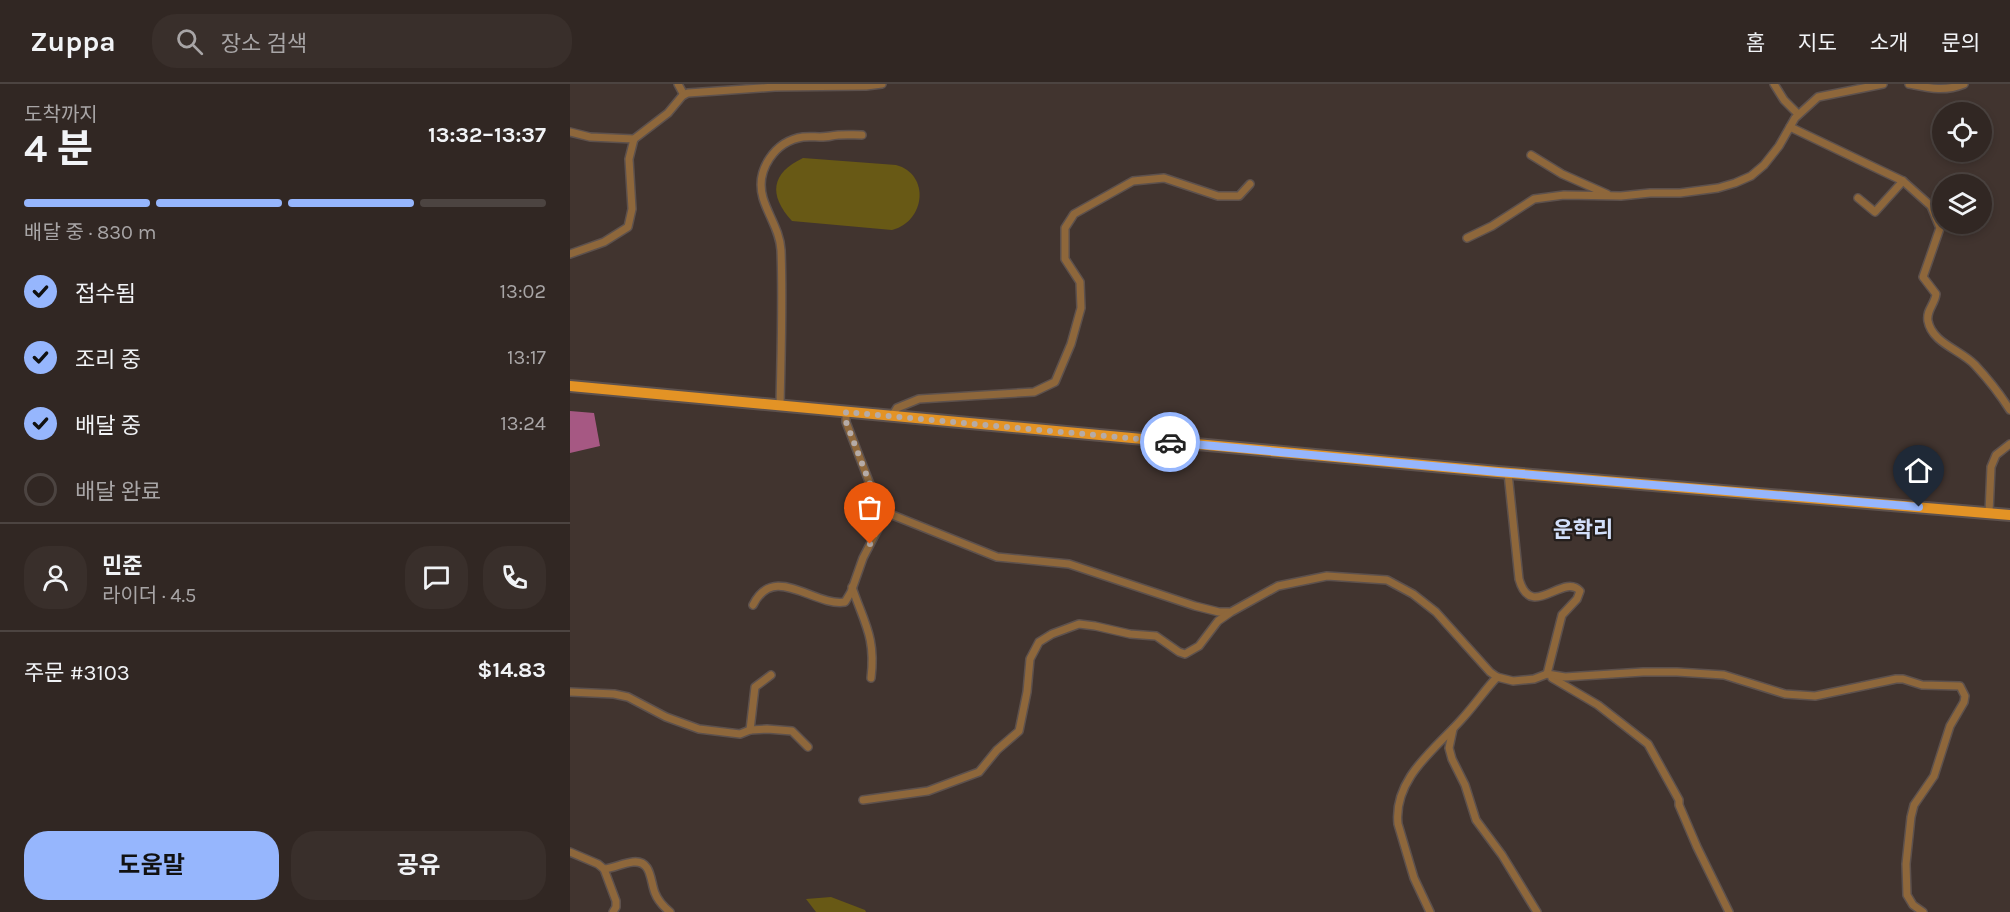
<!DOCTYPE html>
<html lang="ko">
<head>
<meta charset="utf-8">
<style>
	:root { --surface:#312723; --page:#392f2b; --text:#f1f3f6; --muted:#a8a5a6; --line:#4c4441; --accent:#96b6fd }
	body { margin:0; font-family:Karla,"Noto Sans KR",sans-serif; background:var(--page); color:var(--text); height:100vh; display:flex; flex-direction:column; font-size:22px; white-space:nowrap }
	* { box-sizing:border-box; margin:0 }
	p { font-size:20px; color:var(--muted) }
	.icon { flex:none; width:33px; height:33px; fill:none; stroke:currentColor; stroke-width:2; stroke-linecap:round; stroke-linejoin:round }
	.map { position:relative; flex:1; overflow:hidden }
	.sheet { display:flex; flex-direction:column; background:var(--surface); width:570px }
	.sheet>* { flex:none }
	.tools { position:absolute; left:1362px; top:18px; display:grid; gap:12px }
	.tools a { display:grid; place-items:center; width:60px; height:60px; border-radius:50%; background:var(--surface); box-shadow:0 3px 9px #0003,0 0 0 2px var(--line); font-size:30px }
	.pin { position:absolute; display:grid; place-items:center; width:51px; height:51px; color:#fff; margin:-62px -26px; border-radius:50% 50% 50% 0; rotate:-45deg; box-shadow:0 0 6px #0007 }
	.pin .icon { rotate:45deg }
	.courier { position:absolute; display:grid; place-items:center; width:60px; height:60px; margin:-30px; border:4px solid #96b6fd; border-radius:50%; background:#fff; color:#222; box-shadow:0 2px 8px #0007 }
	.headline em { font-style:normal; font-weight:700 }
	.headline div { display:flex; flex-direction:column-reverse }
	.headline { display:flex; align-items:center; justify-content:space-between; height:102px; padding:0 24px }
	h1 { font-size:39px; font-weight:700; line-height:45px }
	.bar { display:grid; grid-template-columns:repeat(4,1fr); gap:9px 6px; align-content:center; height:72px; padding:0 24px }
	.bar i { height:8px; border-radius:4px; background:var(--line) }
	.bar .selected { background:var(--accent) }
	.bar p { grid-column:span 4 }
	.line { display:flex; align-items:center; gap:15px; padding:0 24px; border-top:2px solid var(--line) }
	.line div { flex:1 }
	.round { display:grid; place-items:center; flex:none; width:63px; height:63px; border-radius:24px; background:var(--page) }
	ol { padding:0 24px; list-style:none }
	li { display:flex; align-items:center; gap:18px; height:66px }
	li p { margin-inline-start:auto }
	li .icon { padding:6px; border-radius:50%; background:var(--accent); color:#111; stroke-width:4 }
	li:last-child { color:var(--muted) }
	li i { width:33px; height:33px; border:3px solid var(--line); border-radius:50% }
	.action { display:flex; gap:12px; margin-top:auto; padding:12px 24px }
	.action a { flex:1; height:69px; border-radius:24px; background:var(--accent); color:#111; font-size:24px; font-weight:700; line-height:69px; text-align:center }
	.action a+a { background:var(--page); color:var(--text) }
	header { display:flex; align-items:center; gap:36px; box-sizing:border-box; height:84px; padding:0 30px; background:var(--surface); border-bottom:2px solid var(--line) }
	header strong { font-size:28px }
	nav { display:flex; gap:33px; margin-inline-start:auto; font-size:21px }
	.search { width:420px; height:54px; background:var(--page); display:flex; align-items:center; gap:15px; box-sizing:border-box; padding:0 21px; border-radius:24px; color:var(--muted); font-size:22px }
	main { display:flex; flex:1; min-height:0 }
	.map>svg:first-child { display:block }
</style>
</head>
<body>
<header>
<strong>Zuppa</strong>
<div class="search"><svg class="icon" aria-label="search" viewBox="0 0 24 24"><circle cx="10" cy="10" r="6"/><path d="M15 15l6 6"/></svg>장소 검색</div>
<nav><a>홈</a><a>지도</a><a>소개</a><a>문의</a></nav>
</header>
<main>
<section class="sheet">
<div class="headline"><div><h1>4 분</h1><p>도착까지</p></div><em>13:32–13:37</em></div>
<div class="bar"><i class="selected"></i><i class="selected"></i><i class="selected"></i><i></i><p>배달 중 · 830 m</p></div>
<ol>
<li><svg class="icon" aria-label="check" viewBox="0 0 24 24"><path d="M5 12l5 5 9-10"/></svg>접수됨<p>13:02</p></li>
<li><svg class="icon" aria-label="check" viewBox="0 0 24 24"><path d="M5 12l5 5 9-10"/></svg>조리 중<p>13:17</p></li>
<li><svg class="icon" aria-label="check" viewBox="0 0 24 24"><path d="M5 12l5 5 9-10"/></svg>배달 중<p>13:24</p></li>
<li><i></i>배달 완료</li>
</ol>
<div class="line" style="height:108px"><a class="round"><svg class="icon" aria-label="person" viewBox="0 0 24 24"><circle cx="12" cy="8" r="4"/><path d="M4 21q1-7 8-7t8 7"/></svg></a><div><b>민준</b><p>라이더 · 4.5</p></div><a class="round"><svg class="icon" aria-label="chat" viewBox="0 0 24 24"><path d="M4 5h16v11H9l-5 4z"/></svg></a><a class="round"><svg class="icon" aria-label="phone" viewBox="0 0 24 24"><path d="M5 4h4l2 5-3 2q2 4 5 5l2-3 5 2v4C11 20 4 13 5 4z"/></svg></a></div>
<div class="line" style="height:78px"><div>주문 #3103</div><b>$14.83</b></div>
<div class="action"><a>도움말</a><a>공유</a></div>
</section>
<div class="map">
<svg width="1440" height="828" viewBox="0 0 1440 828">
	<rect width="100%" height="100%" fill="#41342f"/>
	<g fill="#685915">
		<path d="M 233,74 L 326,81 C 360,90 356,137 322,146 L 222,137 C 198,111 201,89 233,74 Z"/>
		<polygon points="261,813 295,826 296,828 246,828 236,815"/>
	</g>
	<polygon fill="#a65883" points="0,327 24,329 30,362 0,369"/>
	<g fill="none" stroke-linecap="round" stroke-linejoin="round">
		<g stroke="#5d514d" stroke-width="10">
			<g id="minor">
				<polyline points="108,0 114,11"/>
				<polyline points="1204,0 1214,16 1228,30"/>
				<path d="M 1339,0 C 1359,4 1374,8 1394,0"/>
				<path d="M 1220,43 L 1333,97 L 1361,122 L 1370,144 L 1353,193 L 1366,210 C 1365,220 1356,226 1358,237 C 1362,259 1391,266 1405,281 C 1418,295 1430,310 1440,326"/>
				<polyline points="0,48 20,53 64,55 98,29 113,11 118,9 205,3 296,2 312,0"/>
				<polyline points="961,71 992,90 1037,110"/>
				<polyline points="1288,114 1305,128 1333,97"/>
				<polyline points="897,154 922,142 964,115 994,111 1051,112 1080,109 1110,109 1148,104 1165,99 1181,92 1194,81 1209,62 1225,34 1248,13 1313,0"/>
				<polyline points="0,170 34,158 58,143 62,125 59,75 64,55"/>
				<path d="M 210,322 C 211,270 213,218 211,166 C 210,147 198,131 193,114 C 185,86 205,57 233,53 C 242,52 252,54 261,52 C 271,50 281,51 292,51"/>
				<polyline points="322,332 327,324 349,315 464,308 485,298 501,260 511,224 510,198 495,175 495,144 504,130 563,97 594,94 648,112 669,112 680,100"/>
				<path d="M 938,389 L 949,495 C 961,538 993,488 1010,507 L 1007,515 L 992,531 L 977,590"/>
				<polyline points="310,426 427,473 499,480 625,522 649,528 659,528"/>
				<polyline points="1419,429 1421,383 1426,371 1440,360"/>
				<path d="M 282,503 C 294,539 306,553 301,594"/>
				<path d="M 183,521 C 204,478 244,523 275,518 L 281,508 L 293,474 L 308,445 L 311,436 L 310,426 L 276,338 L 276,328"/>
				<polyline points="982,594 1028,621 1078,660 1109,716 1109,721 1127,763 1159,828"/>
				<polyline points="0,608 44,610 58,613 96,633 129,645 170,650 180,646 197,645 222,647 238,663"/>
				<polyline points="883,645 879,664 882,675 895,701 906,736 932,771 967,828"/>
				<polyline points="180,646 185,603 201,591"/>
				<polyline points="293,716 358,707 409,688 427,666 449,647 457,608 460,575 469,558 482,550 509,540 525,542 560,550 586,552 609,568 615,570 629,562 648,537 661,528 708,502 757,492 817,496 843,510 866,528 920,588 927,593 943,597 964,595 977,590 995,593 1073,588 1107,588 1154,591 1215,610 1245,612 1326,595 1333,595 1352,601 1390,602 1395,612 1394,618 1380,642 1364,692 1344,721 1341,733 1336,780 1337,811 1343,821 1353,828"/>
				<polyline points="0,768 28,780 34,785 46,817 46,823 43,828"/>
				<path d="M 34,785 C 44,784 53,779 63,778 C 82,776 80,797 85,809 C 88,817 94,823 100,828"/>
				<path d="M 860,828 L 844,794 L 828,740 C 823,695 865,665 891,636 C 904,622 914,607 927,593"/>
			</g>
		</g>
		<g stroke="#5d514d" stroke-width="14">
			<polyline id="primary" points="0,302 928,388 1440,431"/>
		</g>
		<use href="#minor" stroke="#8e673b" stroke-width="7"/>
		<use href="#primary" stroke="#e39325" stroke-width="10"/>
	</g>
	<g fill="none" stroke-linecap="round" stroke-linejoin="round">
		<polyline stroke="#b5aba7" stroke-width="6" stroke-dasharray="0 10.8" points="300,460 311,436 310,426 276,338 276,328 600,358"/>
		<polyline stroke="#96b6fd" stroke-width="8" points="600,358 928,388 1349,423"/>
	</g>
	<g text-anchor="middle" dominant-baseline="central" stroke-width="4.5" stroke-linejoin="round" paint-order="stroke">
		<g font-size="22" font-weight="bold" fill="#d3e0fb" stroke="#231d1b">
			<text x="1013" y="446">운학리</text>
		</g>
	</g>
</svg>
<div class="tools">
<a><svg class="icon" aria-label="locate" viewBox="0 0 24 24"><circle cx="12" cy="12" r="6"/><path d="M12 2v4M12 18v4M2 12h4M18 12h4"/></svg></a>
<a><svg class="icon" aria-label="layers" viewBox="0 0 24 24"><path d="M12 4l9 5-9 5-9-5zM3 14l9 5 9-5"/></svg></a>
</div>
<div class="pin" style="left:300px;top:460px;background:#ea580c"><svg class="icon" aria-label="bag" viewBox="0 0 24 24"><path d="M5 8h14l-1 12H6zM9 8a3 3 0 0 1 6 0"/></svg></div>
<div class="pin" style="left:1349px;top:423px;background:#1f2937"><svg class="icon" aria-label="home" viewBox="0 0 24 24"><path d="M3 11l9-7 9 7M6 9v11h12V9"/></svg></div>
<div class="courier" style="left:600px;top:358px"><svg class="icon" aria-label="car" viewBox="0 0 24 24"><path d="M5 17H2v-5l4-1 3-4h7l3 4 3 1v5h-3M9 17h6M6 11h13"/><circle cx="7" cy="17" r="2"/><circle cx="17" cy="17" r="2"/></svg></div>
</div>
</main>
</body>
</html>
